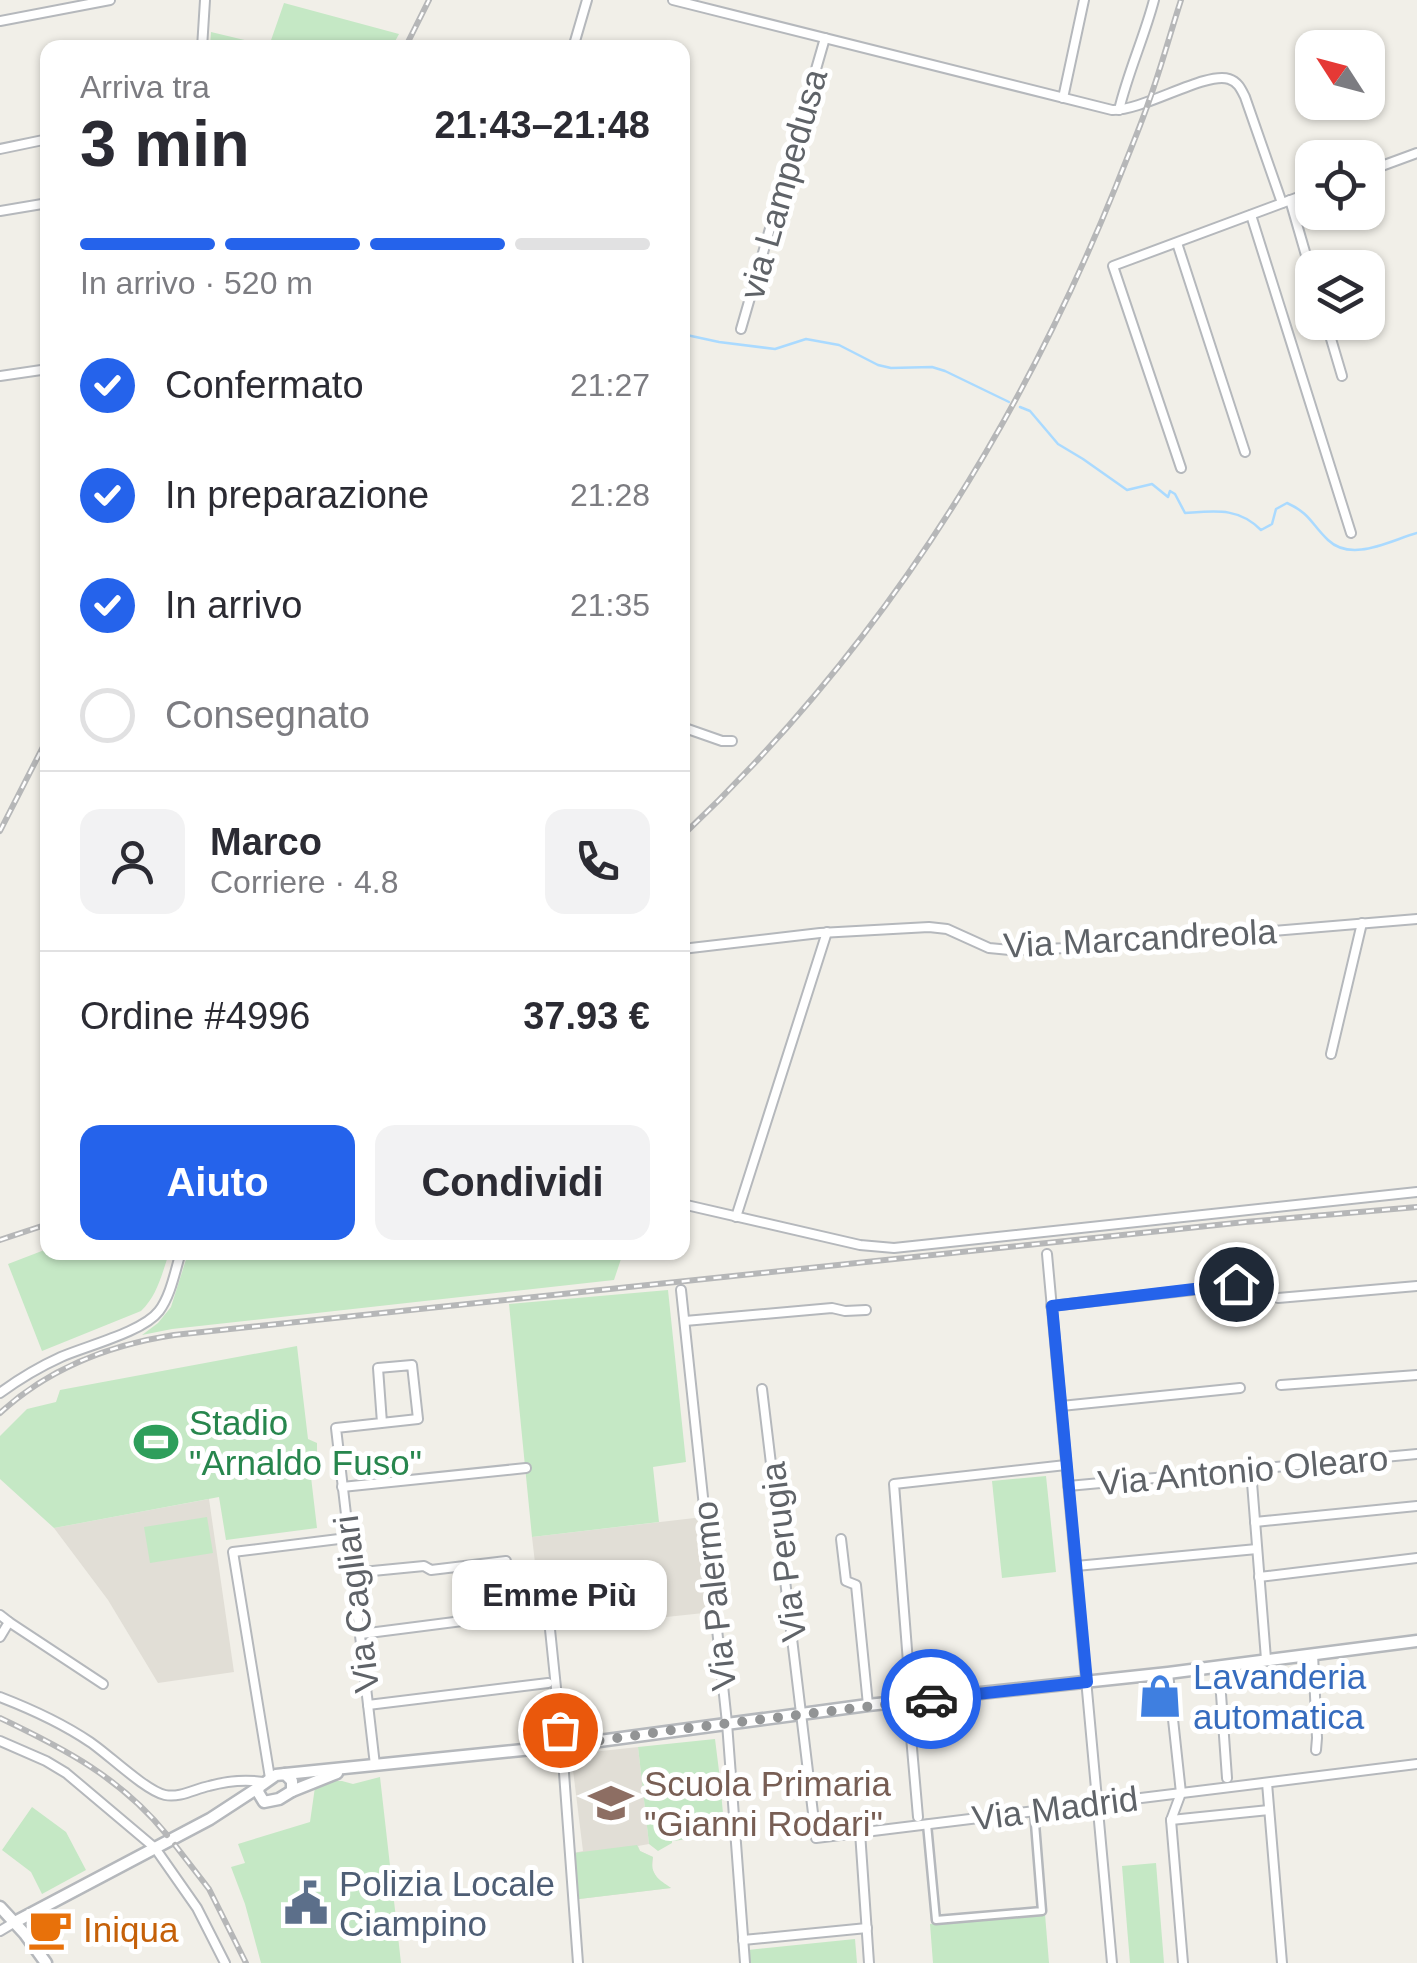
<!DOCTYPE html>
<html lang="it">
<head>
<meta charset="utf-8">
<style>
	:root { --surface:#fff; --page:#f2f2f3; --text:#2b2b33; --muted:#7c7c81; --line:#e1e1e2; --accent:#2563eb }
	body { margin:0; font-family:Arial,sans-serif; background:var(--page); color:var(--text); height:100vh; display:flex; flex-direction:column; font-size:38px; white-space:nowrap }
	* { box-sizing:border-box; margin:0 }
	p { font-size:32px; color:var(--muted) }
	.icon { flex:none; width:55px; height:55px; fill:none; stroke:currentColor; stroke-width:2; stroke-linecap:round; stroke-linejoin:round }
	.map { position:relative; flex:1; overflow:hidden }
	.details { position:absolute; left:40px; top:40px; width:650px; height:1220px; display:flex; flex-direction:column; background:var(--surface); border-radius:20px; box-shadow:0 2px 8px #0004 }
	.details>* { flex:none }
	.needle { width:65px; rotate:306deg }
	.tools { position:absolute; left:1295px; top:30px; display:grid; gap:20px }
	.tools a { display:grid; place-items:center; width:90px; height:90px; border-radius:20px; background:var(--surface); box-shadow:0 2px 8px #0004; font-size:50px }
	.pin { position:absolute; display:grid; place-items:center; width:85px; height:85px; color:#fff; margin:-42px; border:5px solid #fff; border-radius:50%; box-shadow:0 2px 10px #0007 }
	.courier { position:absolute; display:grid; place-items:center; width:100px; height:100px; margin:-50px; border:8px solid #2563eb; border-radius:50%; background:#fff; color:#222; box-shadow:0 2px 12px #0007 }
	.bubble { position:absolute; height:70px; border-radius:20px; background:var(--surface); box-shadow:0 2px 8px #0004; font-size:32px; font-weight:600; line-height:70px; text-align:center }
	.overview em { font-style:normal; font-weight:600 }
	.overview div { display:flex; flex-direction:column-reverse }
	.overview { display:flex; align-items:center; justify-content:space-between; height:170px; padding:0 40px }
	h1 { font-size:65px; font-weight:600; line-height:75px }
	.bar { display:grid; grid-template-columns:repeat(4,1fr); gap:15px 10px; align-content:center; height:120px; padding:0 40px }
	.bar i { height:12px; border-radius:8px; background:var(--line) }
	.bar .active { background:var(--accent) }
	.bar p { grid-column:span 4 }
	.line { display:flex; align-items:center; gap:25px; padding:0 40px; border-top:2px solid var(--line) }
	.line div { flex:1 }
	.round { display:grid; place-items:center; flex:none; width:105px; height:105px; border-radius:20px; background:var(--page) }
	ol { padding:0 40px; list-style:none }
	li { display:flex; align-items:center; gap:30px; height:110px }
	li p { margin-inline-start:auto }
	li .icon { padding:10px; border-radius:50%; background:var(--accent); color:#fff; stroke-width:4 }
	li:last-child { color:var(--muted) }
	li i { width:55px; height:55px; border:5px solid var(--line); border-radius:50% }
	.cta { display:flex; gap:20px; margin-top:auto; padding:20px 40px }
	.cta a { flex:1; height:115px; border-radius:20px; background:var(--accent); color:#fff; font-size:40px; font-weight:600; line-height:115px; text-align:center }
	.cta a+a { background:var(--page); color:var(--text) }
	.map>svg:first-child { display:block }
</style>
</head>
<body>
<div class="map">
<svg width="1417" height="1963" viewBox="0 0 1417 1963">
	<rect width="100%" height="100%" fill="#f1efe8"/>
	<g fill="#e1ded6">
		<polygon points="209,1499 234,1672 158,1683 108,1600 54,1528"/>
		<polygon points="703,1517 700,1521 703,1545 706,1547 713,1612 555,1629 553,1604 540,1606 532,1537"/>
		<polygon points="638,1747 649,1844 638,1846 640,1851 653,1857 652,1869 658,1880 671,1888 579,1899 574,1853 583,1851 572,1762 575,1762 574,1754"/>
	</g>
	<g fill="#c5e8c5">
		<polygon points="284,3 399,34 392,47 210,47 211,32 269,46"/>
		<path d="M 47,1249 L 48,1252 L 169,1253 C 162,1274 157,1296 141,1311 L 42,1351 L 8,1264 Z"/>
		<polygon points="188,1253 188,1252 623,1253 614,1280 172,1329 142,1335 158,1323 171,1307"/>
		<polygon points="668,1290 686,1462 653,1467 659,1522 532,1537 509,1304"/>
		<polygon points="297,1346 308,1439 317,1443 317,1457 309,1460 317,1528 226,1540 219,1497 54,1528 0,1479 0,1436 27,1409 56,1402 60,1390"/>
		<polygon points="1046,1476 1056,1572 1002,1578 992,1481"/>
		<polygon points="207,1517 213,1553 150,1563 144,1527"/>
		<polygon points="715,1739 720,1779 715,1780 717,1791 721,1792 725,1835 672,1841 672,1843 658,1851 649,1844 638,1747"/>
		<polygon points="380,1777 401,1963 261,1963 245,1904 231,1867 245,1863 238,1844 310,1822 315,1787 332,1781 342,1781 353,1784"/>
		<polygon points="32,1807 66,1832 86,1870 42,1894 31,1872 2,1850"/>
		<path d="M 637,1845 L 640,1851 L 653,1857 C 649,1875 660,1880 671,1888 L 579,1899 L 574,1853 Z"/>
		<polygon points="1156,1863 1164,1963 1130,1963 1122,1866"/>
		<polygon points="1045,1914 1049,1963 933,1963 930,1924"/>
		<polygon points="855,1939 857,1963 750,1963 748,1950"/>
	</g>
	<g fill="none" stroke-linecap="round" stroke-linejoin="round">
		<g stroke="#aadaff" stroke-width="2.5">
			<polyline points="682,334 719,342 775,349 806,339 839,345 878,365 891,368 932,367 945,371 1009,402"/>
			<path d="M 1020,407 L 1030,411 L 1058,444 L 1083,459 L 1127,490 L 1152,484 L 1168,497 L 1170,491 L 1175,494 L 1185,513 C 1215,511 1238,507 1261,530 L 1272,524 L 1276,509 L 1287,503 C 1311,514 1311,524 1328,540 C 1352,563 1391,540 1417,533"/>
		</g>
		<g stroke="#b5b8bc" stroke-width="11">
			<polyline id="pedestrian" points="927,1824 936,1920 1042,1911 1034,1811"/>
		</g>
		<g stroke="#b5b8bc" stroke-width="12">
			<g id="minor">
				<path d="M 673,0 L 1112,110 C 1143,111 1206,71 1229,79 C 1238,82 1241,89 1245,97 L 1282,203"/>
				<polyline points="0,21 110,0"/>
				<polyline points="202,48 205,0"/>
				<polyline points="573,48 587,0"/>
				<polyline points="1063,98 1084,0"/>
				<path d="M 1119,110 C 1128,72 1144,38 1154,0"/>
				<polyline points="0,149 48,139"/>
				<polyline points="1368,171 1417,153"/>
				<polyline points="1290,200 1312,276"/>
				<polyline points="0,211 48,203"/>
				<polyline points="1251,215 1351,533"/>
				<polyline points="1177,243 1245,452"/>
				<polyline points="1326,322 1342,376"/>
				<polyline points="741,329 825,38"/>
				<polyline points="0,376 48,369"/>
				<polyline points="1181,468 1113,266 1312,192"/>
				<polyline points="682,727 722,741 732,741"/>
				<polyline points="682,949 820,933 929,927 947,929 989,948 1010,950 1071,948 1417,919"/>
				<polyline points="1331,1054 1362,923"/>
				<polyline points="682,1204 860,1245 894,1248 1417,1192"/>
				<polyline points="736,1217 827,932"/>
				<polyline points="1047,1254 1112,1963"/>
				<polyline points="681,1290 727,1723 745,1963"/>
				<polyline points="1278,1298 1417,1286"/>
				<polyline points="1051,1306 1236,1285"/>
				<polyline points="685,1321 832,1308 845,1311 866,1310"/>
				<polyline points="1281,1385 1417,1375"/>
				<polyline points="762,1389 816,1838 1417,1764"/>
				<path d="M 0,1393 C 19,1379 39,1367 61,1357 C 86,1346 143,1332 159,1311 C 171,1295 175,1271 181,1252"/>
				<polyline points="1061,1406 1240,1388"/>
				<polyline points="1251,1470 1266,1659"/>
				<polyline points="1068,1486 1417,1454"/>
				<polyline points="342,1487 526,1468"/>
				<polyline points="1255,1522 1417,1506"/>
				<polyline points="841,1539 846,1581 856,1585 868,1705"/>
				<polyline points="1076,1566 1257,1549"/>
				<polyline points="352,1573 424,1566 431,1570 506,1561"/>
				<polyline points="1259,1577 1417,1558"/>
				<polyline points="0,1615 9,1622 0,1637"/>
				<polyline points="9,1622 103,1684"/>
				<polyline points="361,1634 548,1610 562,1746 578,1963"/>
				<polyline points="1313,1654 1317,1738 1316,1750"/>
				<polyline points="1219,1666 1227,1778"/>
				<polyline points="1168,1673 1181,1793 1171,1820 1183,1963"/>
				<path d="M 0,1697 C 31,1709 62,1723 90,1742 C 108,1754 146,1791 165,1795 C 180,1798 195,1789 209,1786 C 227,1781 244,1779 263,1782"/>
				<polyline points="368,1705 548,1683"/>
				<polyline points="0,1741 46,1761 66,1773 155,1848 197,1908 225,1963"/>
				<polyline points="375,1765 336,1428 418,1419 412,1365 378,1368 382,1423"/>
				<polyline points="270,1778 233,1552 347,1538"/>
				<polyline points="1267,1783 1282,1963"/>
				<polyline points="918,1817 908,1702 909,1675 894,1484 1066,1465"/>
				<polyline points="1171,1820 1269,1810"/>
				<polyline points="860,1832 869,1963"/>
				<polyline points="0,1931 15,1922"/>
				<polyline points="743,1940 867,1928"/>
			</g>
		</g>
		<g stroke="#b5b8bc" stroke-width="15">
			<g id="tertiary">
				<polyline points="285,1774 562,1746 868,1705 1168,1673 1417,1641"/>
				<polygon points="285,1774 292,1781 292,1791 279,1799 264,1802 258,1792 259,1787 276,1775"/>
				<polyline points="292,1791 337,1773"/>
				<polyline points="0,1907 25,1934 46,1963"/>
				<polyline points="15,1922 210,1819 259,1787"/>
			</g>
		</g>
		<use href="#pedestrian" stroke="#fff" stroke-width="6"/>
		<use href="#minor" stroke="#fff" stroke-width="8"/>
		<use href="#tertiary" stroke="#fff" stroke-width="10"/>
		<g stroke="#b6b7b8" stroke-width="6">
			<g id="rail">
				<polyline points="405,48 429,0"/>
				<polyline points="0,831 48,737"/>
				<path d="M 682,836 C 876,653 1017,432 1116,186 C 1127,158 1139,130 1149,101 C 1161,68 1170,34 1181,0"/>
				<polyline points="0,1240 48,1224"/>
				<path d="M 0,1413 C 49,1368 109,1345 174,1335 L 1245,1222 L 1417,1207"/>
				<path d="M 0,1718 C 65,1749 121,1778 167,1835"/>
				<polyline points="175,1845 209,1889 246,1963"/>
			</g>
		</g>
		<use href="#rail" stroke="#fff" stroke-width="2.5" stroke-dasharray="8" stroke-linecap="butt"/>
	</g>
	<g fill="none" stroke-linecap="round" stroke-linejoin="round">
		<polyline stroke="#929495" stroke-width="10" stroke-dasharray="0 18" points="560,1730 562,1746 673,1730 931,1699"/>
		<polyline stroke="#2563eb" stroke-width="12" points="931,1699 1087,1682 1052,1306 1236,1284"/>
	</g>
	<defs>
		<g id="stadium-bare" transform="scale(3.45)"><path d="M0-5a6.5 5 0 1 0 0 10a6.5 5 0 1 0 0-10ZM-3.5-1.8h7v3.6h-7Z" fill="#2e9e5b" stroke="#fff" stroke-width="2.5" paint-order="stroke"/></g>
		<g id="shop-bare" transform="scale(3.45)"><path d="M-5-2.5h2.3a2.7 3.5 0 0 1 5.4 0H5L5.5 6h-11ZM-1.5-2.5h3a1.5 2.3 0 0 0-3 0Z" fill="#3f7fe0" stroke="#fff" stroke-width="2.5" paint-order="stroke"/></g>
		<g id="school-bare" transform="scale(3.45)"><path d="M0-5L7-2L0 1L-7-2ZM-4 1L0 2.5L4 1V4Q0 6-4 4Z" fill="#8d6e63" stroke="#fff" stroke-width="2.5" paint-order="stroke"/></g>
		<g id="civic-bare" transform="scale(3.45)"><path d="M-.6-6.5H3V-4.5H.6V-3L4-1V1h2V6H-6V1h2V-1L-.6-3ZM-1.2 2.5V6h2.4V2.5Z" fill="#5c6f8a" stroke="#fff" stroke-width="2.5" paint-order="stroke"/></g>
		<g id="cafe-bare" transform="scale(3.45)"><path d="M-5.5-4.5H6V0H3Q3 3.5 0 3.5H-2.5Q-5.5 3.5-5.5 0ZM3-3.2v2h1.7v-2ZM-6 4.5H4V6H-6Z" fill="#e8710a" stroke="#fff" stroke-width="2.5" paint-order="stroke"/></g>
	</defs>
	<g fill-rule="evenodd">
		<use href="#stadium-bare" x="156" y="1442"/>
		<use href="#shop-bare" x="1160" y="1696"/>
		<use href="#school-bare" x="611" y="1803"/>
		<use href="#civic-bare" x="306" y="1903"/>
		<use href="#cafe-bare" x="50" y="1929"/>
	</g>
	<g text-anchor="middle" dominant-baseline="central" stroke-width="10" stroke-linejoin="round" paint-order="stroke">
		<g font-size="35" fill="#5f6368" stroke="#fff">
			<text transform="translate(783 184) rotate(-74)">via Lampedusa</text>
			<text transform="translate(1140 938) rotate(-3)">Via Marcandreola</text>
			<text transform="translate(1243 1470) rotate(-5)">Via Antonio Olearo</text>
			<text transform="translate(783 1552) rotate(-97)">Via Perugia</text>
			<text transform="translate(714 1596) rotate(-96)">Via Palermo</text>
			<text transform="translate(356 1604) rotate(-97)">Via Cagliari</text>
			<text transform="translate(1055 1808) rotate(-7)">Via Madrid</text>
		</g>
		<g font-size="35" fill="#27864d" stroke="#fff" text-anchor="start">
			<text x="189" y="1422">Stadio<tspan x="189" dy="40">"Arnaldo Fuso"</tspan></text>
		</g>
		<g font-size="35" fill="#366cbe" stroke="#fff" text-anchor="start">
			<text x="1193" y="1676">Lavanderia<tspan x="1193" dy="40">automatica</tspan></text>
		</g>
		<g font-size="35" fill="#785e54" stroke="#fff" text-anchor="start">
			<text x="644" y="1783">Scuola Primaria<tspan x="644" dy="40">"Gianni Rodari"</tspan></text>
		</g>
		<g font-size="35" fill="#4e5e75" stroke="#fff" text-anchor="start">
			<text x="339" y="1883">Polizia Locale<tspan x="339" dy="40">Ciampino</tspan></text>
		</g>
		<g font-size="35" fill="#c56008" stroke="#fff" text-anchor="start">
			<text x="83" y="1929">Iniqua</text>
		</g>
	</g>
</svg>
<div class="tools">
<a><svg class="needle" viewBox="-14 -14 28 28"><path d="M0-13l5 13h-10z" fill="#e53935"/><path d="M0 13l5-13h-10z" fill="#7c7c81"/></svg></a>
<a><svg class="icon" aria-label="locate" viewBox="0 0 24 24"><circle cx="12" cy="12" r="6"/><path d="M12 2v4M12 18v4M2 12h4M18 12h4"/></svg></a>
<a><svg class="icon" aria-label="layers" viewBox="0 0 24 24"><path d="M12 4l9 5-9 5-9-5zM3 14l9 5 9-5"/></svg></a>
</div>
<div class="pin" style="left:560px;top:1730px;background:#ea580c"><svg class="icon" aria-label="bag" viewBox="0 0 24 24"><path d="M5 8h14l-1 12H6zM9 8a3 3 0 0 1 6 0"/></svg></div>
<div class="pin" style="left:1236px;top:1284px;background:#1f2937"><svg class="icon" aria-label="home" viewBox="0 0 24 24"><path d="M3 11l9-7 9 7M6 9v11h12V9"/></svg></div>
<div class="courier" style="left:931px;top:1699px"><svg class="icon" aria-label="car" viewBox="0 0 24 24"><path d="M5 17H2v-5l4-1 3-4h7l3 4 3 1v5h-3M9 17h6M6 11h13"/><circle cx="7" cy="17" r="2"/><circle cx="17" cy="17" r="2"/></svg></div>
<div class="bubble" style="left:452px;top:1560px;width:215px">Emme Più</div>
<section class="details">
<div class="overview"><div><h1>3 min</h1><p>Arriva tra</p></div><em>21:43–21:48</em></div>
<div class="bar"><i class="active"></i><i class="active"></i><i class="active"></i><i></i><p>In arrivo · 520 m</p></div>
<ol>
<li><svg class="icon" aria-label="check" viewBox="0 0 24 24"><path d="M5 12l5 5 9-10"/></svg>Confermato<p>21:27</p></li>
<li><svg class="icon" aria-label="check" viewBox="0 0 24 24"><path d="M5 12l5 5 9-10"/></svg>In preparazione<p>21:28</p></li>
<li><svg class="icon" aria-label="check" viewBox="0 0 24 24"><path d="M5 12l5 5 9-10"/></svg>In arrivo<p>21:35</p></li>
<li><i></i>Consegnato</li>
</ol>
<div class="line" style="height:180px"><a class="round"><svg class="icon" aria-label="person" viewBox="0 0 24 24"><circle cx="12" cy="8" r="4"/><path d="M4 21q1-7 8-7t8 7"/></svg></a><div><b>Marco</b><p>Corriere · 4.8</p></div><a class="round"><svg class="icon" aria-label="phone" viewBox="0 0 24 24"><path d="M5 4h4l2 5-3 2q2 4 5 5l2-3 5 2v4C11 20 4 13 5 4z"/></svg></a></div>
<div class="line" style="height:130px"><div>Ordine #4996</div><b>37.93 €</b></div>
<div class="cta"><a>Aiuto</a><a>Condividi</a></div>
</section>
</div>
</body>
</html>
